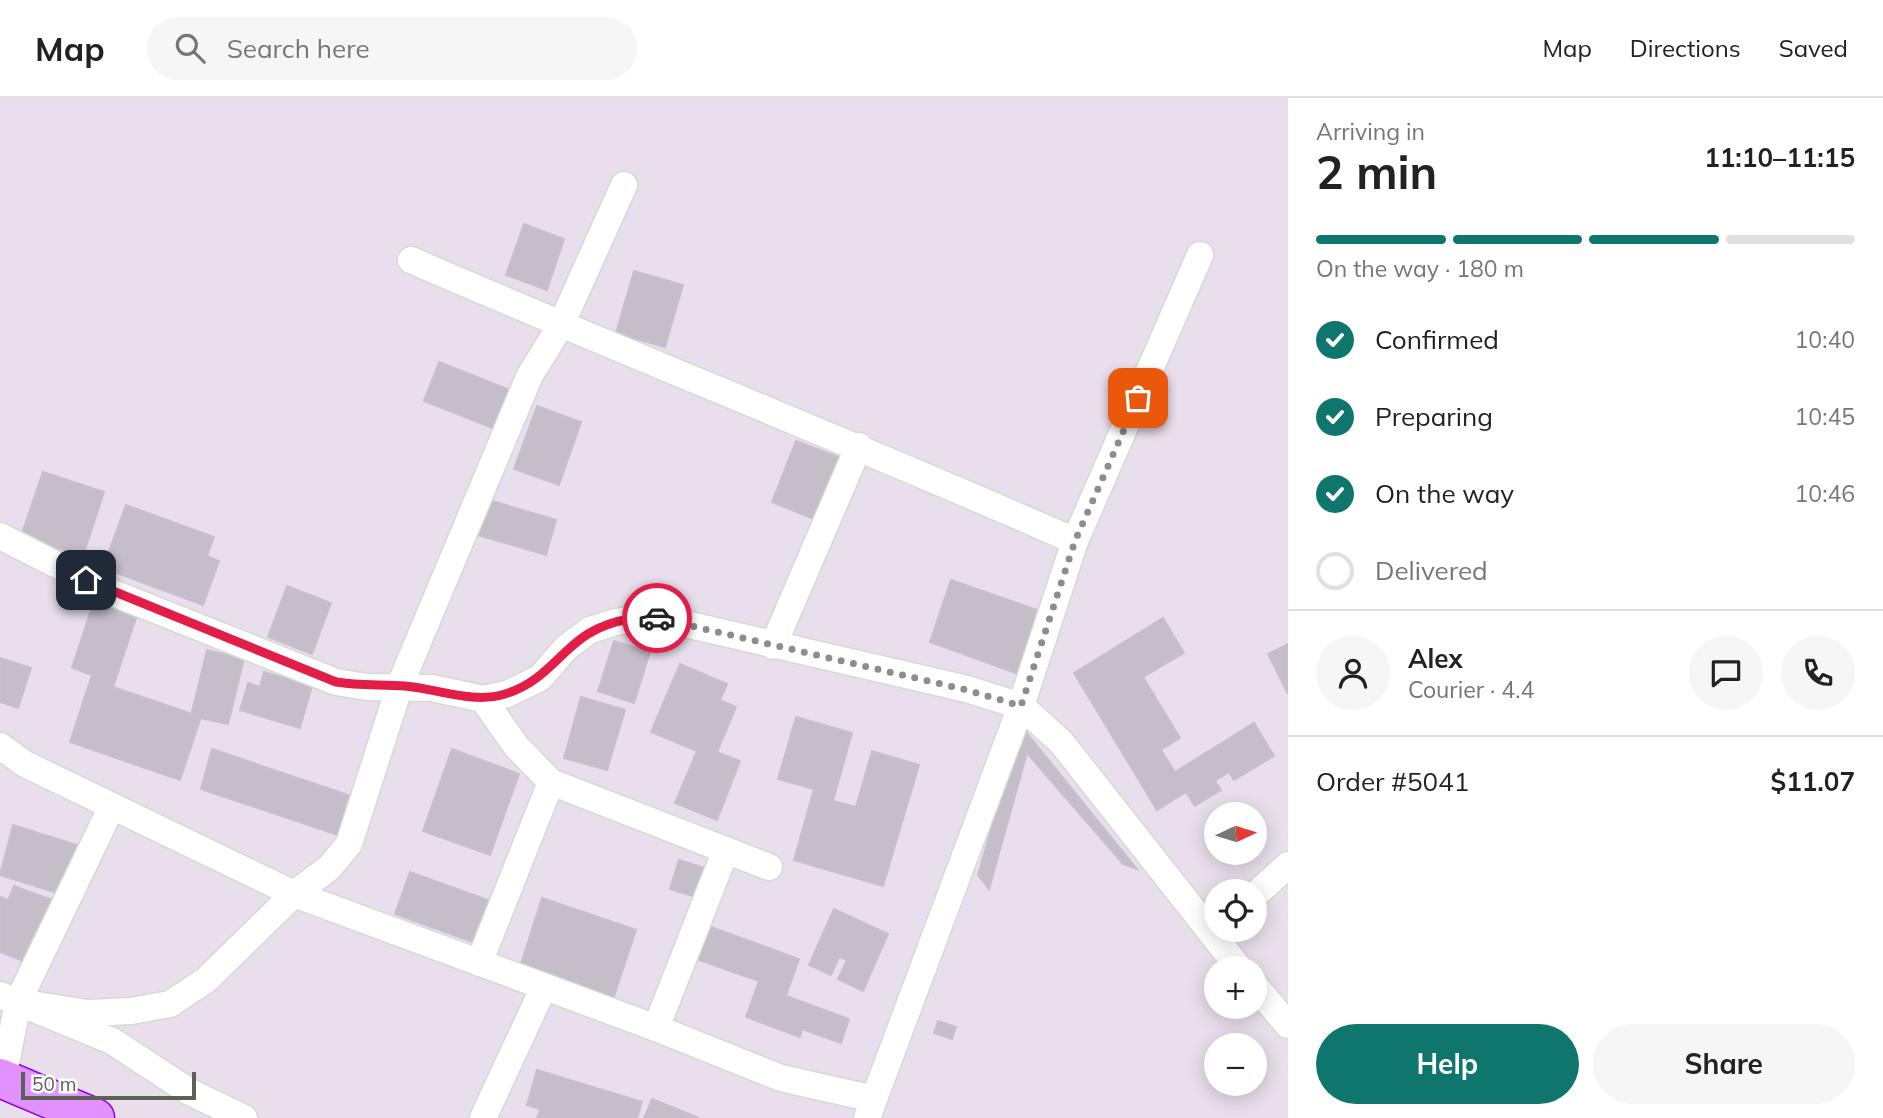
<!DOCTYPE html>
<html lang="en">
<head>
<meta charset="utf-8">
<style>
	:root { --surface:#fff; --page:#f6f6f6; --text:#222; --muted:#767676; --line:#e0e0e0; --accent:#0f766e }
	body { margin:0; font-family:Mulish,sans-serif; background:var(--page); color:var(--text); height:100vh; display:flex; flex-direction:column; font-size:26px; white-space:nowrap }
	* { box-sizing:border-box; margin:0 }
	p { font-size:23px; color:var(--muted) }
	.icon { flex:none; width:38px; height:38px; fill:none; stroke:currentColor; stroke-width:2; stroke-linecap:round; stroke-linejoin:round }
	.map { position:relative; flex:1; overflow:hidden }
	.drawer { display:flex; flex-direction:column; background:var(--surface); width:595px }
	.drawer>* { flex:none }
	.needle { width:46px; rotate:86deg }
	.fabs { position:absolute; left:1204px; top:704px; display:grid; gap:14px }
	.fabs a { display:grid; place-items:center; width:63px; height:63px; border-radius:50%; background:var(--surface); box-shadow:0 4px 18px #0003; font-size:35px }
	.scale { position:absolute; left:21px; bottom:18px; width:175px; box-sizing:border-box; padding-left:7px; border:4px solid #5c6158; border-top:0; font-size:19px; line-height:24px; white-space:nowrap; color:#5c6158; -webkit-text-stroke:5px #fff; paint-order:stroke }
	.pin { position:absolute; display:grid; place-items:center; width:60px; height:60px; color:#fff; margin:-30px; border-radius:14px; box-shadow:0 4px 10px #0006 }
	.courier { position:absolute; display:grid; place-items:center; width:70px; height:70px; margin:-35px; border:5px solid #e11d48; border-radius:50%; background:#fff; color:#222; box-shadow:0 2px 9px #0007 }
	.overview em { font-style:normal; font-weight:700 }
	.overview div { display:flex; flex-direction:column-reverse }
	.overview { display:flex; align-items:center; justify-content:space-between; height:119px; padding:0 28px }
	h1 { font-size:46px; font-weight:700; line-height:52px }
	.bar { display:grid; grid-template-columns:repeat(4,1fr); gap:10px 7px; align-content:center; height:84px; padding:0 28px }
	.bar i { height:9px; border-radius:5px; background:var(--line) }
	.bar .active { background:var(--accent) }
	.bar p { grid-column:span 4 }
	.line { display:flex; align-items:center; gap:18px; padding:0 28px; border-top:2px solid var(--line) }
	.line div { flex:1 }
	.round { display:grid; place-items:center; flex:none; width:74px; height:74px; border-radius:37px; background:var(--page) }
	ol { padding:0 28px; list-style:none }
	li { display:flex; align-items:center; gap:21px; height:77px }
	li p { margin-inline-start:auto }
	li .icon { padding:7px; border-radius:50%; background:var(--accent); color:#fff; stroke-width:4 }
	li:last-child { color:var(--muted) }
	li i { width:38px; height:38px; border:4px solid var(--line); border-radius:50% }
	.cta { display:flex; gap:14px; margin-top:auto; padding:14px 28px }
	.cta a { flex:1; height:80px; border-radius:42px; background:var(--accent); color:#fff; font-size:28px; font-weight:700; line-height:80px; text-align:center }
	.cta a+a { background:var(--page); color:var(--text) }
	header { display:flex; align-items:center; gap:42px; box-sizing:border-box; height:98px; padding:0 35px; background:var(--surface); border-bottom:2px solid var(--line) }
	header strong { font-size:33px }
	nav { display:flex; gap:38px; margin-inline-start:auto; font-size:24px }
	.search { width:490px; height:63px; background:var(--page); display:flex; align-items:center; gap:18px; box-sizing:border-box; padding:0 24px; border-radius:38px; color:var(--muted); font-size:26px }
	main { display:flex; flex:1; min-height:0 }
	.map>svg:first-child { display:block }
</style>
</head>
<body>
<header>
<strong>Map</strong>
<div class="search"><svg class="icon" aria-label="search" viewBox="0 0 24 24"><circle cx="10" cy="10" r="6"/><path d="M15 15l6 6"/></svg>Search here</div>
<nav><a>Map</a><a>Directions</a><a>Saved</a></nav>
</header>
<main>
<div class="map">
<svg width="1288" height="1020" viewBox="0 0 1288 1020">
	<rect width="100%" height="100%" fill="#e9dfec"/>
	<g fill="#c5bec9" stroke="#cabdd1" stroke-width="2">
		<polygon points="524,126 564,141 547,192 506,177"/>
		<polygon points="634,173 683,187 665,249 616,235"/>
		<polygon points="439,264 510,292 495,331 424,303"/>
		<polygon points="537,308 581,324 559,387 514,371"/>
		<polygon points="796,343 841,360 816,422 772,404"/>
		<polygon points="43,374 104,394 83,458 21,438"/>
		<polygon points="489,402 556,422 546,457 478,437"/>
		<polygon points="126,407 214,439 207,458 219,463 203,507 103,470"/>
		<polygon points="951,482 1046,515 1024,578 930,544"/>
		<polygon points="287,488 331,505 312,556 268,539"/>
		<polygon points="94,503 137,517 113,589 201,619 180,682 70,644 92,577 72,570"/>
		<polygon points="1163,520 1184,555 1143,579 1180,640 1161,652 1175,674 1254,625 1274,658 1234,682 1229,674 1215,683 1221,692 1195,708 1186,694 1157,712 1074,575"/>
		<polygon points="614,543 650,554 634,605 598,593"/>
		<polygon points="1288,546 1288,596 1268,556"/>
		<polygon points="207,552 244,561 228,626 191,618"/>
		<polygon points="0,560 31,570 18,610 0,604"/>
		<polygon points="680,566 727,586 720,602 736,609 717,654 740,663 717,722 675,705 697,653 651,634"/>
		<polygon points="264,574 312,588 300,630 240,612 248,585 260,589"/>
		<polygon points="581,599 625,612 607,672 564,660"/>
		<polygon points="796,619 852,635 833,703 856,709 872,653 919,667 883,788 794,762 814,691 778,681"/>
		<polygon points="1021,628 1137,771 1123,766 1027,655 989,791 978,777"/>
		<polygon points="212,651 363,702 350,741 201,691"/>
		<polygon points="452,651 519,676 490,757 423,733"/>
		<polygon points="13,727 89,751 73,800 0,777"/>
		<polygon points="679,762 705,770 696,799 670,791"/>
		<polygon points="410,774 488,802 473,844 395,816"/>
		<polygon points="14,788 55,803 31,866 0,854 0,799 8,802"/>
		<polygon points="542,800 636,832 613,901 520,869"/>
		<polygon points="834,811 888,836 863,893 838,881 847,862 839,859 831,877 809,867"/>
		<polygon points="708,828 799,861 786,898 849,921 841,945 802,931 800,939 746,919 759,883 696,861"/>
		<polygon points="938,923 956,929 952,941 934,935"/>
		<polygon points="537,972 642,1004 637,1020 537,1020 540,1011 527,1007"/>
		<polygon points="652,1001 699,1020 644,1020"/>
	</g>
	<g fill="none" stroke-linecap="round" stroke-linejoin="round">
		<g stroke="#d5dad2" stroke-width="29">
			<g id="minor">
				<path d="M 411,162 C 632,258 855,346 1075,443"/>
				<polyline points="0,438 108,493 336,584 367,589 432,590 483,601 507,596 540,580 566,550 590,532 616,524 651,518 967,591 1021,608 1061,644 1239,870"/>
				<polyline points="773,548 859,348"/>
				<polyline points="483,601 516,648 551,684 769,769"/>
				<polyline points="0,648 25,666 294,796 656,930 781,980 874,1001"/>
				<polyline points="1255,797 1288,767"/>
				<polyline points="479,865 551,684"/>
				<polyline points="1255,888 1288,927"/>
				<polyline points="0,897 112,943 190,994 244,1020"/>
				<polyline points="18,904 88,915 131,913 170,906 206,882 294,796 329,770 349,746 400,587 530,277 561,227 624,87"/>
				<polyline points="656,930 726,752"/>
				<polyline points="3,981 18,904 112,708"/>
				<polyline points="483,1020 543,891"/>
				<polyline points="867,1020 1021,608 1075,443 1200,157"/>
			</g>
		</g>
		<g stroke="#9500eb" stroke-width="41">
			<polyline id="trunk" points="0,980 95,1020"/>
		</g>
		<use href="#minor" stroke="#fff" stroke-width="26"/>
		<use href="#trunk" stroke="#e292ff" stroke-width="38"/>
	</g>
	<g fill="none" stroke-linecap="round" stroke-linejoin="round">
		<polyline stroke="#8d8d8c" stroke-width="7" stroke-dasharray="0 12.6" points="657,520 967,592 1021,608 1075,443 1138,300"/>
		<path stroke="#e11d48" stroke-width="9" d="M 86,482 L 336,584 C 360,588 382,586 405,588 C 438,591 473,606 505,596 C 560,579 564,531 630,521 C 639,520 648,518 657,520"/>
	</g>
</svg>
<div class="fabs">
<a><svg class="needle" viewBox="-14 -14 28 28"><path d="M0-13l5 13h-10z" fill="#e53935"/><path d="M0 13l5-13h-10z" fill="#767676"/></svg></a>
<a><svg class="icon" aria-label="locate" viewBox="0 0 24 24"><circle cx="12" cy="12" r="6"/><path d="M12 2v4M12 18v4M2 12h4M18 12h4"/></svg></a>
<a>+</a>
<a>−</a>
</div>
<div class="scale">50 m</div>
<div class="pin" style="left:1138px;top:300px;background:#ea580c"><svg class="icon" aria-label="bag" viewBox="0 0 24 24"><path d="M5 8h14l-1 12H6zM9 8a3 3 0 0 1 6 0"/></svg></div>
<div class="pin" style="left:86px;top:482px;background:#1f2937"><svg class="icon" aria-label="home" viewBox="0 0 24 24"><path d="M3 11l9-7 9 7M6 9v11h12V9"/></svg></div>
<div class="courier" style="left:657px;top:520px"><svg class="icon" aria-label="car" viewBox="0 0 24 24"><path d="M5 17H2v-5l4-1 3-4h7l3 4 3 1v5h-3M9 17h6M6 11h13"/><circle cx="7" cy="17" r="2"/><circle cx="17" cy="17" r="2"/></svg></div>
</div>
<section class="drawer">
<div class="overview"><div><h1>2 min</h1><p>Arriving in</p></div><em>11:10–11:15</em></div>
<div class="bar"><i class="active"></i><i class="active"></i><i class="active"></i><i></i><p>On the way · 180 m</p></div>
<ol>
<li><svg class="icon" aria-label="check" viewBox="0 0 24 24"><path d="M5 12l5 5 9-10"/></svg>Confirmed<p>10:40</p></li>
<li><svg class="icon" aria-label="check" viewBox="0 0 24 24"><path d="M5 12l5 5 9-10"/></svg>Preparing<p>10:45</p></li>
<li><svg class="icon" aria-label="check" viewBox="0 0 24 24"><path d="M5 12l5 5 9-10"/></svg>On the way<p>10:46</p></li>
<li><i></i>Delivered</li>
</ol>
<div class="line" style="height:126px"><a class="round"><svg class="icon" aria-label="person" viewBox="0 0 24 24"><circle cx="12" cy="8" r="4"/><path d="M4 21q1-7 8-7t8 7"/></svg></a><div><b>Alex</b><p>Courier · 4.4</p></div><a class="round"><svg class="icon" aria-label="chat" viewBox="0 0 24 24"><path d="M4 5h16v11H9l-5 4z"/></svg></a><a class="round"><svg class="icon" aria-label="phone" viewBox="0 0 24 24"><path d="M5 4h4l2 5-3 2q2 4 5 5l2-3 5 2v4C11 20 4 13 5 4z"/></svg></a></div>
<div class="line" style="height:91px"><div>Order #5041</div><b>$11.07</b></div>
<div class="cta"><a>Help</a><a>Share</a></div>
</section>
</main>
</body>
</html>
